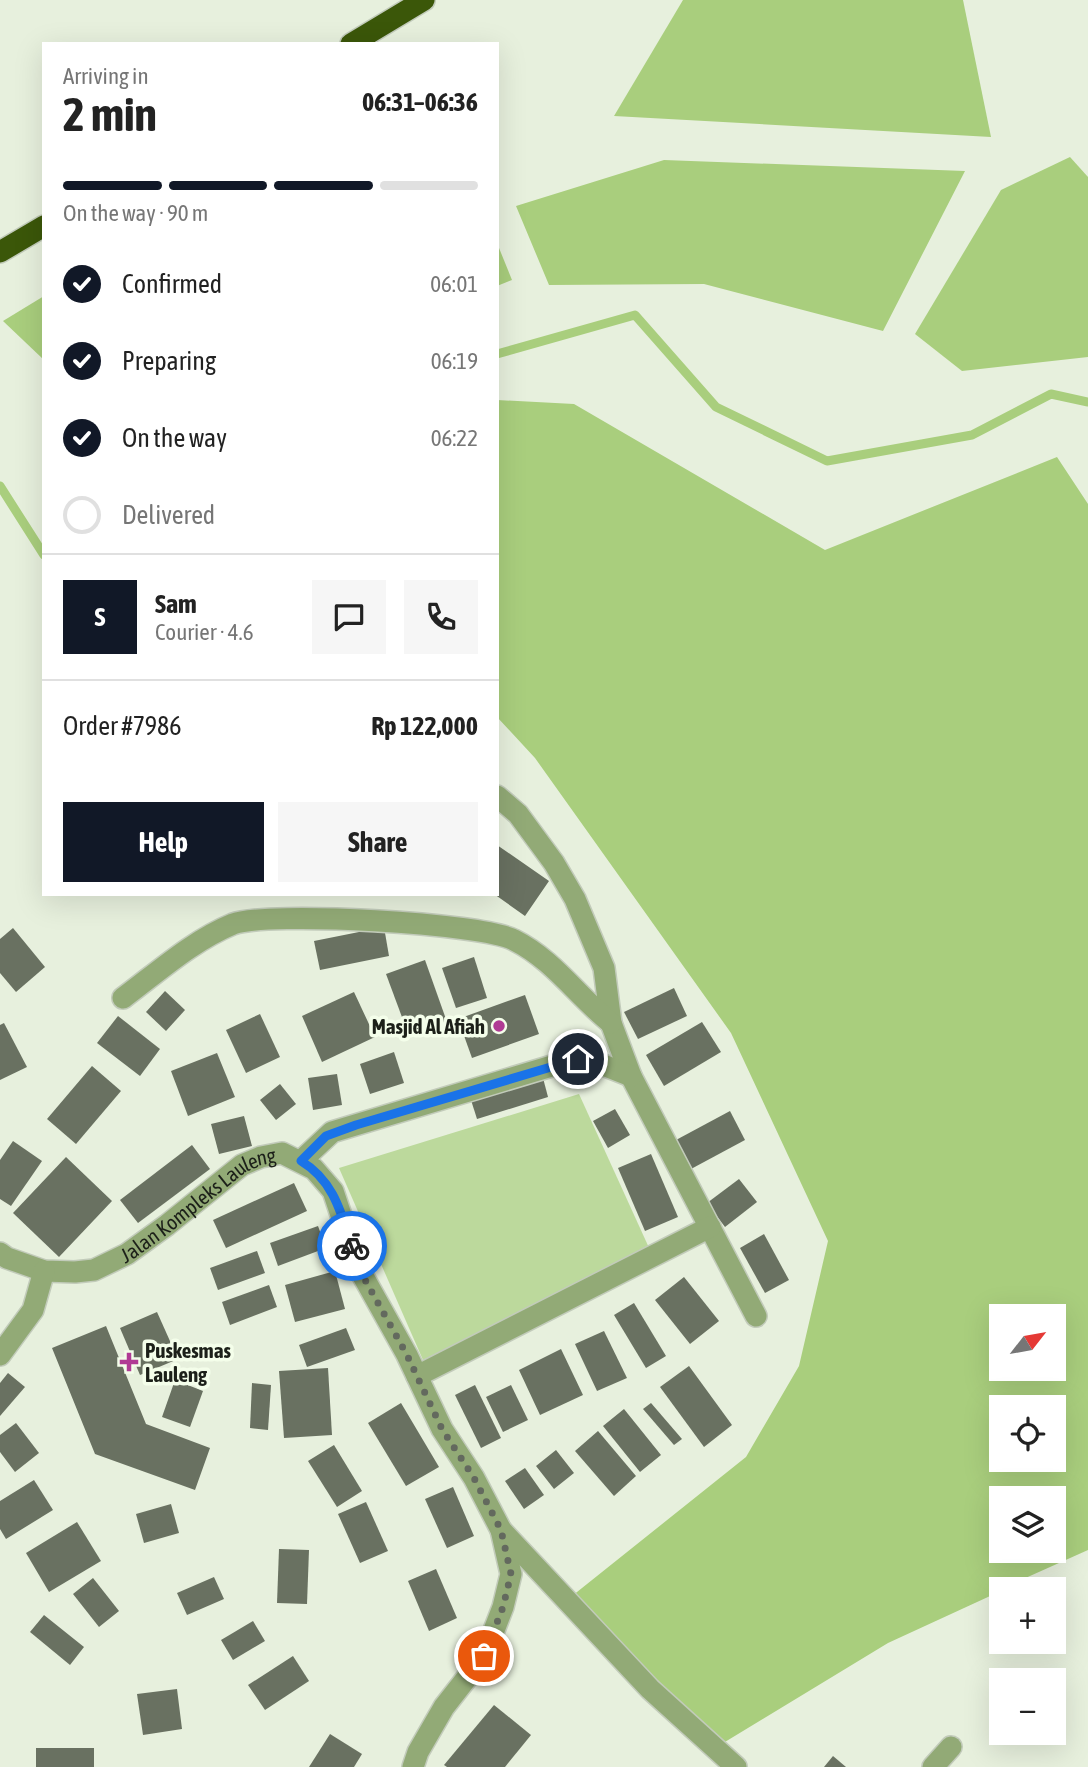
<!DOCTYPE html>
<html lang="en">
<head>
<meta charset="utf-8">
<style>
	:root { --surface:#fff; --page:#f6f6f6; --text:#222; --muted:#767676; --line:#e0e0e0; --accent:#111827 }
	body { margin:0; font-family:"Asap Condensed",sans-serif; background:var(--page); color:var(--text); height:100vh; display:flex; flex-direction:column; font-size:26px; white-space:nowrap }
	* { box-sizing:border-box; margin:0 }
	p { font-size:23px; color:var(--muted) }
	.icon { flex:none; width:38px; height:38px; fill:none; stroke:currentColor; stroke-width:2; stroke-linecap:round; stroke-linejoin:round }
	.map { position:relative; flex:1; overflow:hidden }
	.side { position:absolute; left:42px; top:42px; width:457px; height:854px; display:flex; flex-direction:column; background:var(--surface); border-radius:0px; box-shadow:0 7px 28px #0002 }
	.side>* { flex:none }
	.needle { width:46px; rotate:59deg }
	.controls { position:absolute; left:989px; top:1304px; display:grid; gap:14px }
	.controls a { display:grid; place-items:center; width:77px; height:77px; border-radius:0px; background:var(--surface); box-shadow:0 7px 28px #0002; font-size:35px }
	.pin { position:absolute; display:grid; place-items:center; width:60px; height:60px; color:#fff; margin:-30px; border:4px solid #fff; border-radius:50%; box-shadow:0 2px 7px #0007 }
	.courier { position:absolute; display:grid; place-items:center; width:70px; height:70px; margin:-35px; border:5px solid #1a73e8; border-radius:50%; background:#fff; color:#222; box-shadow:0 2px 9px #0007 }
	.head em { font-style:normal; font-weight:700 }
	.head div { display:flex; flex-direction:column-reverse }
	.head { display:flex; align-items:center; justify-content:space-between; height:119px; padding:0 21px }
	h1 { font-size:46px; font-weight:700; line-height:52px }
	.bar { display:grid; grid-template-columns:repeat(4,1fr); gap:10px 7px; align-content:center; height:84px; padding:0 21px }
	.bar i { height:9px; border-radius:5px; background:var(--line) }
	.bar .selected { background:var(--accent) }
	.bar p { grid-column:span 4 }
	.line { display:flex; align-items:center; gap:18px; padding:0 21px; border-top:2px solid var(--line) }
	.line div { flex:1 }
	.round { display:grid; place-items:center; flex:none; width:74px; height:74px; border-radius:0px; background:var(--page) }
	ol { padding:0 21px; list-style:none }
	li { display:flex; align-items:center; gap:21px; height:77px }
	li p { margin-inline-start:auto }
	li .icon { padding:7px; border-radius:50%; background:var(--accent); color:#fff; stroke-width:4 }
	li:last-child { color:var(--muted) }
	li i { width:38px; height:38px; border:4px solid var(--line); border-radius:50% }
	.button { display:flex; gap:14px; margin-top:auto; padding:14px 21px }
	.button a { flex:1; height:80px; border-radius:0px; background:var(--accent); color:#fff; font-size:28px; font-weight:700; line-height:80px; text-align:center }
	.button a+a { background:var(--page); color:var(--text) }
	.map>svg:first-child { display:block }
</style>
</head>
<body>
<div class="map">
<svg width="1088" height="1767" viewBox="0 0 1088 1767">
	<rect width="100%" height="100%" fill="#e7f0dd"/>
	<polygon fill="#bcd99c" points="579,1094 650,1250 423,1360 339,1168"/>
	<g fill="#a9ce7d" fill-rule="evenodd">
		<polygon points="683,0 963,0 991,137 614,116"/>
		<polygon points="1070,157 1088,177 1088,357 962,371 915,334 1001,190"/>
		<polygon points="664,160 965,171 883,331 704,284 549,285 516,206"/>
		<polygon points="497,243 512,280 497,286"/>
		<polygon points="44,296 44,360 3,321"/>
		<path d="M 497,400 L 574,404 L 825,550 L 1057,457 L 1088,504 L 1088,1550 L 1001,1589 L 1001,1591 L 888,1643 L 715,1748 L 567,1600 L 746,1457 L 799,1366 L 828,1241 L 731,1033 L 535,758 L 497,717 ZM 1001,1316 L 1054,1316 L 1054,1368 L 1001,1368 ZM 1001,1407 L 1054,1407 L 1054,1460 L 1001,1460 ZM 1001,1498 L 1054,1498 L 1054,1550 L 1001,1550 Z"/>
	</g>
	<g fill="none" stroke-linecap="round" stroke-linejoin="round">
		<g stroke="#a9ce7d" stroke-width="9">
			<polyline points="497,354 635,315 716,407 827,461 972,435 1051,394 1088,402"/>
			<polyline points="0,486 44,555"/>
		</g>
	</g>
	<g fill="#697161">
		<polygon points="497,845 549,881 525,916 494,894 497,894"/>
		<polygon points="384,927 389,956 320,970 314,941"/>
		<polygon points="13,928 45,967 16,992 0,973 0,939"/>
		<polygon points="474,957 487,998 456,1008 442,968"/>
		<polygon points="425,960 447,1022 409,1036 386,974"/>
		<polygon points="674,988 687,1016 638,1039 624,1012"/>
		<polygon points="165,991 185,1010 166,1031 146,1012"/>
		<polygon points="354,992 375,1037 322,1062 302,1016"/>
		<polygon points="525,995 539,1034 472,1058 458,1019"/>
		<polygon points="260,1014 280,1057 246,1073 226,1030"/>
		<polygon points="118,1016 160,1049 140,1076 97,1043"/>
		<polygon points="702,1022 721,1052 664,1086 646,1055"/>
		<polygon points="4,1023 27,1067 0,1080 0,1025"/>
		<polygon points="394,1052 404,1083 370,1094 360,1064"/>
		<polygon points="217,1053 235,1097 188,1116 171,1071"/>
		<polygon points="92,1066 121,1091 76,1144 47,1119"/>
		<polygon points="337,1074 342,1105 313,1110 308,1078"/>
		<polygon points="543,1078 548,1097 477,1119 471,1100"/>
		<polygon points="280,1084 296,1104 276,1120 260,1100"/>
		<polygon points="615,1109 630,1135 608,1148 593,1121"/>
		<polygon points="730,1111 745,1140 691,1169 676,1140"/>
		<polygon points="244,1116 252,1146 219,1154 211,1124"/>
		<polygon points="13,1141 42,1161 11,1206 0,1199 0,1160"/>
		<polygon points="192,1145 210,1169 138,1223 120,1200"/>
		<polygon points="651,1154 678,1217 645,1231 618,1168"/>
		<polygon points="66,1157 112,1201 59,1257 13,1213"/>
		<polygon points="739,1179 757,1202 725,1227 707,1203"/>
		<polygon points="294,1183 307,1211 226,1248 213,1220"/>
		<polygon points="318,1226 326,1248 278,1266 270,1243"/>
		<polygon points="764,1234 789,1280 765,1293 740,1248"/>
		<polygon points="257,1251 265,1273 218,1290 210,1268"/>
		<polygon points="335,1271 345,1309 295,1322 285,1285"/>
		<polygon points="684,1277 719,1321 690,1344 655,1300"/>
		<polygon points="269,1285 277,1307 230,1325 222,1302"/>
		<polygon points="634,1303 666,1356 646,1368 614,1315"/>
		<polygon points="157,1312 178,1359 140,1375 120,1328"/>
		<polygon points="106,1326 146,1424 210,1448 195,1490 95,1454 52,1348"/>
		<polygon points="346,1328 355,1350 307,1367 299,1345"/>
		<polygon points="604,1331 627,1378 597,1391 575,1344"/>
		<polygon points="561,1349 583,1395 540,1415 519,1370"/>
		<polygon points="689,1366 732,1425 704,1447 660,1387"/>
		<polygon points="328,1368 332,1435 284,1438 279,1371"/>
		<polygon points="8,1373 25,1387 0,1416 0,1383"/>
		<polygon points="175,1380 203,1391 190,1427 162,1417"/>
		<polygon points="252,1383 271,1385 268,1430 250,1428"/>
		<polygon points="475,1385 501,1438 481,1448 455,1395"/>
		<polygon points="511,1385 528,1420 503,1432 486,1397"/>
		<polygon points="401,1403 439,1467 406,1486 368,1423"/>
		<polygon points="651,1403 682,1439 674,1445 643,1409"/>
		<polygon points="624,1409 661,1455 640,1472 603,1426"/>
		<polygon points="16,1423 39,1453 15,1472 0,1452 0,1435"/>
		<polygon points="598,1431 636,1476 614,1496 575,1451"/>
		<polygon points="334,1445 362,1491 337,1507 308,1461"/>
		<polygon points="556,1450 574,1473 554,1489 536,1466"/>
		<polygon points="525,1468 544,1495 524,1509 505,1481"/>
		<polygon points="34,1480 53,1510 6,1539 0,1529 0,1501"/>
		<polygon points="453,1487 474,1536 447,1548 425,1499"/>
		<polygon points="366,1502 388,1551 360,1563 338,1514"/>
		<polygon points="171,1504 179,1533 144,1543 136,1514"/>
		<polygon points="77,1522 101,1561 49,1592 26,1553"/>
		<polygon points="279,1549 309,1550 307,1604 277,1603"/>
		<polygon points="436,1569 457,1618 429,1631 408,1581"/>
		<polygon points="214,1577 224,1599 187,1615 177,1593"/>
		<polygon points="93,1578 119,1611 99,1627 73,1594"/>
		<polygon points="44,1615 84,1647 70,1665 30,1632"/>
		<polygon points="253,1621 265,1641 233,1660 221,1640"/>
		<polygon points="293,1656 309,1681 265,1710 248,1685"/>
		<polygon points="177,1689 182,1729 143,1735 137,1694"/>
		<polygon points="494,1705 531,1735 505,1767 447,1767 444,1765"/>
		<polygon points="330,1734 362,1754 354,1767 309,1767"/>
		<rect x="36" y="1748" width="58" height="19"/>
		<polygon points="833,1756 846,1767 824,1767"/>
	</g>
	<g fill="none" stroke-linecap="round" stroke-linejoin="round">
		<g stroke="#c2cbba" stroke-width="24">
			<g id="minor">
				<polyline points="497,796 518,814 554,863 575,899 604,968 611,1023 631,1076 756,1316"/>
				<path d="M 123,998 C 158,972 192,941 233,924 C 267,911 483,923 514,940 C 554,960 577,996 611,1023"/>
				<polyline points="301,1161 332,1132 555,1065 588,1059 631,1076"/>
				<path id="s1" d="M 0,1253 L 7,1258 L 44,1271 L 75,1272 L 94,1270 L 127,1254 L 167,1225 L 242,1165 L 261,1157 L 282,1153 L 314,1169 L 333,1191 L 359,1269 L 407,1355 L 442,1429 L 474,1478 L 501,1530 L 511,1574 L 503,1607 L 484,1656 L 444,1707 L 418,1752 L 413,1767"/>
				<polyline points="0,1355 33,1310 44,1271"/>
				<polyline points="417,1376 710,1227"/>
				<polyline points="501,1530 650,1689 736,1767"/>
				<polyline points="933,1767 951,1747"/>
			</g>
		</g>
		<g stroke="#c2cbba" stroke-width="24">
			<g id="highway">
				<polyline points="351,44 424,0"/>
				<polyline points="0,252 44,226"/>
			</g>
		</g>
		<use href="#minor" stroke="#92aa76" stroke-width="21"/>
		<use href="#highway" stroke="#3b5709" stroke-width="21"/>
	</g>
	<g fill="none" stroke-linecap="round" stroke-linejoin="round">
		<polyline stroke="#63695e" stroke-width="7" stroke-dasharray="0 12.6" points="352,1246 359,1269 407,1355 442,1429 474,1478 501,1530 511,1574 503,1607 484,1656"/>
		<path stroke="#1a73e8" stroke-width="9" d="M 352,1246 C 341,1212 333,1180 301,1161 L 326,1136 L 356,1125 L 578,1059"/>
	</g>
	<g fill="#b03b94" stroke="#f4feea" stroke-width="2.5">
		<circle cx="499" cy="1026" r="7"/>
		<path d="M125.5 1351.5h7v7h7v7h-7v7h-7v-7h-7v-7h7z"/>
	</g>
	<g text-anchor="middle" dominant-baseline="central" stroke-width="7" stroke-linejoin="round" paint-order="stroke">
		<g font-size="21" font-weight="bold" fill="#1c2019" stroke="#f4feea" text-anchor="end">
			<text x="485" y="1026">Masjid Al Afiah</text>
			<text x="145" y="1350" text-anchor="start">Puskesmas<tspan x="145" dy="24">Lauleng</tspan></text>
		</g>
		<g font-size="21" fill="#1c2019" stroke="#f4feea">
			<text stroke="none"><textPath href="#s1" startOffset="222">Jalan Kompleks Lauleng</textPath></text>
		</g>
	</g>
</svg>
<div class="controls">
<a><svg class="needle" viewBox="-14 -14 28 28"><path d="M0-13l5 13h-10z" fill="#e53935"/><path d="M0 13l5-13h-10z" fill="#767676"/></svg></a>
<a><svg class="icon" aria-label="locate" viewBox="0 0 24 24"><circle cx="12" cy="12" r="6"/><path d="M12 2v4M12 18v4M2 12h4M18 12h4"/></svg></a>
<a><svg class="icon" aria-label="layers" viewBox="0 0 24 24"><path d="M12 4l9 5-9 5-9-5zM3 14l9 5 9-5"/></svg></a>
<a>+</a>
<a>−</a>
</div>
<div class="pin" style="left:484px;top:1656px;background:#ea580c"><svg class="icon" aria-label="bag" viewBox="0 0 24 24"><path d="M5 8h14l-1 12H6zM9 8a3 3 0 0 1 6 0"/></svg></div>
<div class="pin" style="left:578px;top:1059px;background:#1f2937"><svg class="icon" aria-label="home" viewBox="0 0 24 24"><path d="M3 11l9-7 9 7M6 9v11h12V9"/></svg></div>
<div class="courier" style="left:352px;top:1246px"><svg class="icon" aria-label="bike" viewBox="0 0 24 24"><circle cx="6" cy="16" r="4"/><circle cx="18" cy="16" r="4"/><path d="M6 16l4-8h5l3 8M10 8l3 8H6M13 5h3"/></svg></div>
<section class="side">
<div class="head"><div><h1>2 min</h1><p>Arriving in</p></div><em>06:31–06:36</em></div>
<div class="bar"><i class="selected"></i><i class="selected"></i><i class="selected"></i><i></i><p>On the way · 90 m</p></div>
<ol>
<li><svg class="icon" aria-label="check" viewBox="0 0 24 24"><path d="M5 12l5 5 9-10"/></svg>Confirmed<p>06:01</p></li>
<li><svg class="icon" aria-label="check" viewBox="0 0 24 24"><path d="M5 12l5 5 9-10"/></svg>Preparing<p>06:19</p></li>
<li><svg class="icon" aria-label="check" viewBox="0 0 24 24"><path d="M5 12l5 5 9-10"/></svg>On the way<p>06:22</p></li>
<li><i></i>Delivered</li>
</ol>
<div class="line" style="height:126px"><b class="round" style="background:var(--accent);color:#fff">S</b><div><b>Sam</b><p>Courier · 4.6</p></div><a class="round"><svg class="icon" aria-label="chat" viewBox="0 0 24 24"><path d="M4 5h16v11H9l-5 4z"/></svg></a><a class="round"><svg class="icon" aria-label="phone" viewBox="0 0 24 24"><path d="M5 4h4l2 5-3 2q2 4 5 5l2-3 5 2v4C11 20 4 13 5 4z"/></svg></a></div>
<div class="line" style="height:91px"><div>Order #7986</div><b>Rp 122,000</b></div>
<div class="button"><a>Help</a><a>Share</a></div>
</section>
</div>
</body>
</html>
